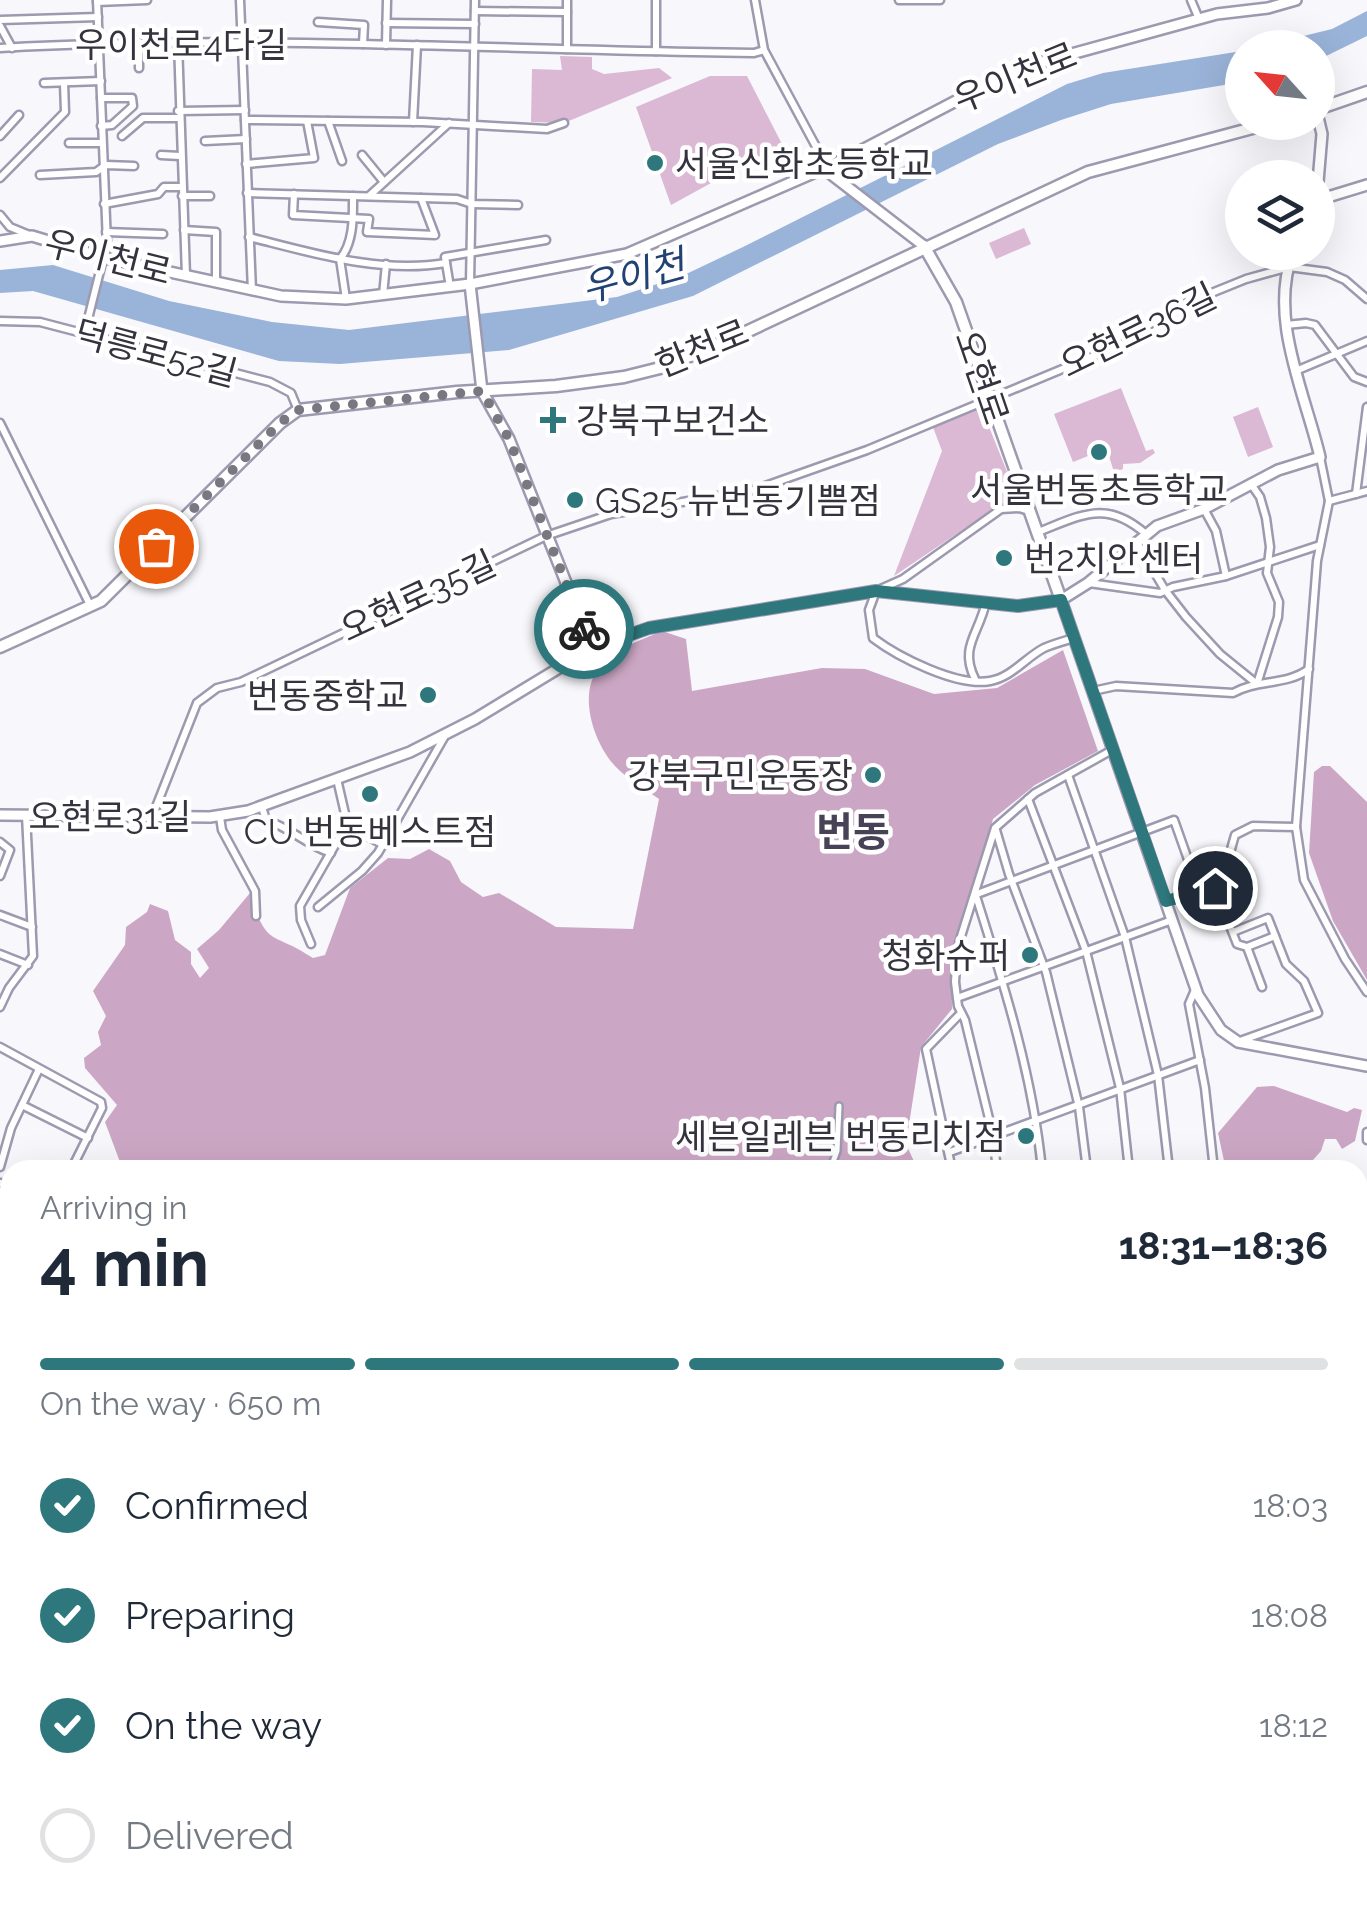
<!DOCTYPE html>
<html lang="en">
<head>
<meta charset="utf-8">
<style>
	:root { --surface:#fff; --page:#f6f6f7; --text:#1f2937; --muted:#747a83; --line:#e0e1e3; --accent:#2e787d }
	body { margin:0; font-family:Raleway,"Noto Sans KR",sans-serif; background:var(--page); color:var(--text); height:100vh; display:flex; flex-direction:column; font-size:38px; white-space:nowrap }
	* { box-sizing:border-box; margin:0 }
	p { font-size:32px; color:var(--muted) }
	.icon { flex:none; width:55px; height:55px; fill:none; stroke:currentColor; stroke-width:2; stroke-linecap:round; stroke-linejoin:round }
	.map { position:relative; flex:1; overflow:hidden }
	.sheet { position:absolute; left:0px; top:1160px; width:1368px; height:750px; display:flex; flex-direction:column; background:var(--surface); border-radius:30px 30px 0 0; box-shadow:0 10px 40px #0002 }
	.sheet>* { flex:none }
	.needle { width:65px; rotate:297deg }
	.fabs { position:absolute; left:1225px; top:30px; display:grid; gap:20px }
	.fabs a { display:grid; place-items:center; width:110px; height:110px; border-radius:50%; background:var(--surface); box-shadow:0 10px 40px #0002; font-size:50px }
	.pin { position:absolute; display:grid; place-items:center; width:85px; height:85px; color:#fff; margin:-42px; border:5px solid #fff; border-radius:50%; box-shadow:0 2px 10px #0007 }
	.courier { position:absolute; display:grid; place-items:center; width:100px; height:100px; margin:-50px; border:8px solid #2e787d; border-radius:50%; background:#fff; color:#222; box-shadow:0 2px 12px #0007 }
	.headline em { font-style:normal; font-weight:700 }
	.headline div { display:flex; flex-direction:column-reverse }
	.headline { display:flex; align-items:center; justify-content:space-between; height:170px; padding:0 40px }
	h1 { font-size:65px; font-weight:700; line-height:75px }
	.bar { display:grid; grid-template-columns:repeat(4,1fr); gap:15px 10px; align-content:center; height:120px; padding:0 40px }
	.bar i { height:12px; border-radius:8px; background:var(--line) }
	.bar .active { background:var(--accent) }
	.bar p { grid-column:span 4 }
	ol { padding:0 40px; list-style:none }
	li { display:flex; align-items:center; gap:30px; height:110px }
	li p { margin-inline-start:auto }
	li .icon { padding:10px; border-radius:50%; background:var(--accent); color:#fff; stroke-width:4 }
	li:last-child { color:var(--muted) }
	li i { width:55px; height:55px; border:5px solid var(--line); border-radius:50% }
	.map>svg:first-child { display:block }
</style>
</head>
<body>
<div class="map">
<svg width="1367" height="1910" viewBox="0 0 1367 1910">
	<rect width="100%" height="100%" fill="#f8f7fc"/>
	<g fill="#dbb8d4">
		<polygon points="560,56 592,57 592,69 604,74 659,68 672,78 564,123 531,122 532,69 562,70"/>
		<polygon points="710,76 747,76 782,144 671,205 636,107"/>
		<polygon points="1024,228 1031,244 996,259 989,243"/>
		<polygon points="1121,388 1146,451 1153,449 1155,453 1140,463 1123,464 1123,469 1114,472 1109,456 1093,454 1073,462 1054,414"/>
		<polygon points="979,402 1020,504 992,510 894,576 942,451 931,422"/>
		<polygon points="1258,407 1273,447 1248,457 1233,417"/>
		<polygon points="410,1900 511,1900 555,1910 416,1910 417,1902"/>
	</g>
	<g fill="#cca7c5">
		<path d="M 662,631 L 686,639 L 692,691 L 822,668 L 865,669 L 934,694 L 997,688 L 1063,650 L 1098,751 L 1035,785 L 993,819 L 977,879 L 951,949 L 952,1009 L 921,1047 L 906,1144 L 918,1170 L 123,1170 L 105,1122 L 117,1105 L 85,1068 L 84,1058 L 101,1045 L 98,1032 L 106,1016 L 93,991 L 125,945 L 126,927 L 147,912 L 150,904 L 168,911 L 175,940 L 191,952 L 191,964 L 200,978 L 209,968 L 197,949 L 219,930 L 250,893 C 267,949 271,930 313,958 L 325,955 L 350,888 L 388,858 L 410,859 L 429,849 L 450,861 L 461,882 L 483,897 L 499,893 L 556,927 L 633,929 L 659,799 C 645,789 627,779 615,766 C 595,745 579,699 596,672 C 609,650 640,641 662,631 Z"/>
		<polygon points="1322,766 1330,766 1367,802 1367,980 1333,921 1309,853 1314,772"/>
		<polygon points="1274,1086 1347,1112 1354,1108 1362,1110 1355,1141 1342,1149 1336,1139 1325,1139 1321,1151 1313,1160 1323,1164 1322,1170 1226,1170 1218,1133 1257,1087"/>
		<polygon points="10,1235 10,1570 0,1562 0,1261 5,1238"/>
		<polygon points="1367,1266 1367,1567 1358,1565 1358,1278"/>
	</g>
	<g fill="#9ab3d8">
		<polygon points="1367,11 1367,36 1318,60 1318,48 1259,47 1332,29"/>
		<polygon points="1242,51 1242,82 1111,104 1061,120 998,144 693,296 509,350 340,364 279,361 33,291 0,293 0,270 53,265 169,301 272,322 349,330 617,297 682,276 743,247 1067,84 1103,73"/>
	</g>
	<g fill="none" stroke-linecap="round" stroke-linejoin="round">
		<polyline stroke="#d1d0d6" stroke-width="9" stroke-dasharray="9 4.5" stroke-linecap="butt" points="0,1474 10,1478"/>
		<g stroke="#9d99af" stroke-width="10">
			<polyline id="pedestrian" points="830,1170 837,1151 839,1106"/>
		</g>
		<g stroke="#9d99af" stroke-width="11">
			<g id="minor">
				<polyline points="240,0 252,291"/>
				<polyline points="755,0 764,50 827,167"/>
				<polyline points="899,0 940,0"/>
				<polyline points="1191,0 1199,19"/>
				<polyline points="97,2 147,0"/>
				<polyline points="475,11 567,12"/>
				<polyline points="0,20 98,17"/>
				<polyline points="318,22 364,25 363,44"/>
				<polyline points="386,23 475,24"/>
				<polyline points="0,26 12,48"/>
				<polyline points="178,42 186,276"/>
				<polyline points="386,45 387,0"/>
				<path d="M 0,48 C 231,35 462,48 693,52 L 754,53 L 764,50"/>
				<polyline points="567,49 567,0"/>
				<polyline points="656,51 656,0"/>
				<polyline points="139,68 139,42"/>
				<polyline points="44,83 101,81"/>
				<polyline points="178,111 245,110"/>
				<polyline points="245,120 423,122 547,129 564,123"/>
				<polyline points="328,121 342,161"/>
				<polyline points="413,122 417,45"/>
				<polyline points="101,126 112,125 133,106 132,98 101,98"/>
				<polyline points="0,136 19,115"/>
				<polyline points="122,136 143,118 179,118"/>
				<polyline points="205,141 246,139"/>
				<polyline points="69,143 101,143"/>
				<polyline points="161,155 180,156"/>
				<polyline points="362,155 384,182"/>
				<polyline points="246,164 314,158 307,121"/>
				<polyline points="40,175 96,172 106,165 134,166"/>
				<polyline points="0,178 65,112 64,83"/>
				<polyline points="247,193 457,199 472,204 518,205"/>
				<polyline points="294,194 293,215 369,219 367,232 435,235 421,198"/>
				<polyline points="182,196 210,196"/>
				<polyline points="369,196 449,123"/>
				<polyline points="104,204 158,194 164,187 182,187"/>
				<polyline points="0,215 10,227 32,236"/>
				<polyline points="184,230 216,232 216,283"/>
				<polyline points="106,232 163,234"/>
				<path d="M 249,237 C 313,253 380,274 446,263"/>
				<polyline points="470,284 475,0"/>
				<polyline points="450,287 445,257 546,240"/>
				<polyline points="383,295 386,264"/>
				<path d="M 346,299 L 340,259 C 354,242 353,217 353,196"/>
				<polyline points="0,321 40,322 270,382 291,393 298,410"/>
				<polyline points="1286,325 1306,323 1315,325 1354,377 1367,382"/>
				<polyline points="84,335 107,243 97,0"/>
				<polyline points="1298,370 1367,341"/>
				<polyline points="0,423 90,605"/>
				<polyline points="1320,457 1329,501 1317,561 1296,827 1304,880 1345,959 1367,992"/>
				<polyline points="1356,494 1367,407"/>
				<polyline points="1329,501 1367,491"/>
				<polyline points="1204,509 1216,531 1226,576"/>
				<path d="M 1029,511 L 1019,508 L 1001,509 L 903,579 L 876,591 L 869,610 L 873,638 C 898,657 957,687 990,681 C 1012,677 1025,658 1044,648 C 1053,644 1064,641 1074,638"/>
				<path d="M 1038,532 C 1082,515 1106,499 1146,534"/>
				<polyline points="1136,541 1165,590 1186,617 1220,654 1257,684 1278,617 1279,602 1267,573 1270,547 1266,518 1260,497 1251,484"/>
				<polyline points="1089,583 1160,593 1173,587 1226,576 1320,545"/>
				<path d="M 975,679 C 959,647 979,634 986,602"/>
				<path d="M 1093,691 L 1116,686 L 1233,693 C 1257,679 1286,686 1309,669"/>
				<polyline points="1068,775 1125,937 1158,1075 1169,1170"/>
				<polyline points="1028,799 1086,951 1120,1088 1129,1170"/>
				<path d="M 262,807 L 266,820 C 291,828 308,846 331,853"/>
				<polyline points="152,817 197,703 217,688 241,682 546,536 611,514 754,490 867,450 1125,343 1167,311 1246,279 1289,267 1327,272 1345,280 1367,299"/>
				<polyline points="220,817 222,830 255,891 256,916"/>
				<polyline points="344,824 384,845"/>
				<polyline points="996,830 1009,874 1046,972 1079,1107 1087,1170"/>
				<polyline points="0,842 10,850 0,876"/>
				<polyline points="1215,888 1237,944 1247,947 1262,987"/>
				<polyline points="977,894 1174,820 1191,868"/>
				<path d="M 976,896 C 1004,985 1033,1076 1042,1170"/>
				<path d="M 1167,901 C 1225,885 1218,894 1235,835 L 1253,826 L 1296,827"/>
				<polyline points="318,907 362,871 378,853 446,734"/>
				<polyline points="0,915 32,927"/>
				<polyline points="1233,932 1268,918 1286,964 1304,981 1318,1013 1240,1041"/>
				<polyline points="311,944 301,920 300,906 342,833 346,818 337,779"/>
				<polyline points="1247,947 1275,936"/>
				<polyline points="0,954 28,965"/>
				<polyline points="1195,990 1189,1004 1205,1088 1214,1170"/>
				<polyline points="957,998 1172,920"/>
				<polyline points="0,1007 9,988 33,956 26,815"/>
				<polyline points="0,1047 101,1102 102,1108 71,1170"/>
				<polyline points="22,1105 88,1138"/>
				<polyline points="1367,1132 1367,1140"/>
				<polyline points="950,1152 1200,1060"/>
				<polyline points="0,1167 11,1128 39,1069"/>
				<polyline points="952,1170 926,1049 961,1013"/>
				<polyline points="997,1170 993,1135 965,1020 958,1006 955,982 957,949 995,828 1035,793 1112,750"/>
				<polyline points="0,1183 10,1185"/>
				<polyline points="1358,1566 1367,1568"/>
				<polyline points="1358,1584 1367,1586"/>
				<polyline points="1358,1636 1367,1638"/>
				<polyline points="1365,1692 1367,1682"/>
				<polyline points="1358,1727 1367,1733"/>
				<polyline points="0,1743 10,1745"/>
				<polyline points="1358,1767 1367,1767"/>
				<polyline points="0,1776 10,1778"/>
				<polyline points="0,1808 10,1810"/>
				<polyline points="0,1866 10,1808"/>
				<polyline points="1358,1895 1361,1874"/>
				<polyline points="850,1900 872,1904 958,1900"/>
				<polyline points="1005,1900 1005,1910"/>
				<polyline points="1203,1900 1209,1910"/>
				<polyline points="1291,1900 1292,1910"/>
				<polyline points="1356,1904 1367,1905"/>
				<polyline points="136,1910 138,1900"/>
				<polyline points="601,1910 603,1900"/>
				<polyline points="662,1910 664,1900"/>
				<polyline points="727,1910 728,1900"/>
				<polyline points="777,1910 780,1900"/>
				<polyline points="1084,1910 1101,1900"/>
			</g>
		</g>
		<g stroke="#9d99af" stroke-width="14">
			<g id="tertiary">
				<polyline points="1318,117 1322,134 1318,182"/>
				<polyline points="827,167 832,175 924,246"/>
				<polyline points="1318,200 1367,185"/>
				<polyline points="0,241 32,236 105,258 281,296 346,299 470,284 627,254 843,160 1017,69 1217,14 1268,8 1296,0"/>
				<polyline points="470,284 482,391 509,439 592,648"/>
				<polyline points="1061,600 1198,995 1221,1030 1238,1042 1367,1066"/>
				<path d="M 0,815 L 210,817 L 248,811 L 410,752 L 475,719 L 592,648 L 649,628 L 876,591 L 1018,606 L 1061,600 L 1088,583 L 1157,526 L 1204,509 L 1278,470 L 1320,457 C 1305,393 1268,318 1293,252"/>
				<polyline points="1358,1797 1367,1796"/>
			</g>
		</g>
		<g stroke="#9d99af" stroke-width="15">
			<g id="secondary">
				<polyline points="1318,109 1367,92"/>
				<polyline points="924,246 956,302 1061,600"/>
				<polyline points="0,647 101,601 280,423 298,410 457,392 556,386 624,377 660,368 729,340 1088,172 1275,122"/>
			</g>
		</g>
		<use href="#pedestrian" stroke="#fff" stroke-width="5"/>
		<use href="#minor" stroke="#fff" stroke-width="6"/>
		<use href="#tertiary" stroke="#fff" stroke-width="9"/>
		<use href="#secondary" stroke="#fff" stroke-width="10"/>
	</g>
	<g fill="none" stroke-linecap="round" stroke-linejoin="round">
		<polyline stroke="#797880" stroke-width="10" stroke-dasharray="0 18" points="156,546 280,423 298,410 482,391 509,439 584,629"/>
		<polyline stroke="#2e787d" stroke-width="12" points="584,629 592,648 649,628 876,591 1018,606 1061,600 1166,901 1215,888"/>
	</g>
	<g fill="#2e787d" stroke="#fff" stroke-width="4">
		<circle cx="655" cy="163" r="10"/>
		<path d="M548 405h10v10h10v10h-10v10h-10v-10h-10v-10h10z"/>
		<circle cx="1099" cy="452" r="10"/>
		<circle cx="575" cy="500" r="10"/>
		<circle cx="1004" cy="558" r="10"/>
		<circle cx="428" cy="695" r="10"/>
		<circle cx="873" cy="775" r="10"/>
		<circle cx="370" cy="794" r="10"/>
		<circle cx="1030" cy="955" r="10"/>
		<circle cx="1026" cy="1136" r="10"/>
	</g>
	<g text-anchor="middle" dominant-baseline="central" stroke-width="9" stroke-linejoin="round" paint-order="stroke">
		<g font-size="35" fill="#35333d" stroke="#fff">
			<text x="181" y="44">우이천로4다길</text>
			<text transform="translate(1015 77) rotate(-22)">우이천로</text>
			<text transform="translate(108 257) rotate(14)">우이천로</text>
			<text transform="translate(1138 330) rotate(-26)">오현로36길</text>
			<text transform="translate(702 348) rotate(-22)">한천로</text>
			<text transform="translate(156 353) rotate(15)">덕릉로52길</text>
			<text transform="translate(982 377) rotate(71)">오현로</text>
			<text transform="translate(418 596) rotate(-25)">오현로35길</text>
			<text x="110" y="816">오현로31길</text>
		</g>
		<g font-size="35" fill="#35333d" stroke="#fff" text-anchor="start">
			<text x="675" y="163">서울신화초등학교</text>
			<text x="576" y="420">강북구보건소</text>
			<text x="1099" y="489" text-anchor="middle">서울번동초등학교</text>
			<text x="595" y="500">GS25 뉴번동기쁨점</text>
			<text x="1024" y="558">번2치안센터</text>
			<text x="408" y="695" text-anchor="end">번동중학교</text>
			<text x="853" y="775" text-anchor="end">강북구민운동장</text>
			<text x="370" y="831" text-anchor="middle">CU 번동베스트점</text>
			<text x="1010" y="955" text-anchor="end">청화슈퍼</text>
			<text x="1006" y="1136" text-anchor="end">세븐일레븐 번동리치점</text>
		</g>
		<g font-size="38" font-style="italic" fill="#214272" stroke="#fff">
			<text transform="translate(633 276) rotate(-15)">우이천</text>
		</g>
		<g font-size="40" font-weight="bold" fill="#474256" stroke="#fff">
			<text x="853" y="831">번동</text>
		</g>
	</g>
</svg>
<div class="fabs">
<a><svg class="needle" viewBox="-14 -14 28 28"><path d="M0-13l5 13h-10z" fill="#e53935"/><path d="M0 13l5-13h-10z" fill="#747a83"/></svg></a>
<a><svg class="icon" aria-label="layers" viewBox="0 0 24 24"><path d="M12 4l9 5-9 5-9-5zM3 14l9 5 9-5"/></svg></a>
</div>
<div class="pin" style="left:156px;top:546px;background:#ea580c"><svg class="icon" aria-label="bag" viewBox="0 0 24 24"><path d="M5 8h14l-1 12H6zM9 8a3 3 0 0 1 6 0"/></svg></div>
<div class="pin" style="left:1215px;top:888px;background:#1f2937"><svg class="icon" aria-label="home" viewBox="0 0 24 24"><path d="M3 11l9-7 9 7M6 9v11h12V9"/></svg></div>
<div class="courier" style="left:584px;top:629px"><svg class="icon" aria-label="bike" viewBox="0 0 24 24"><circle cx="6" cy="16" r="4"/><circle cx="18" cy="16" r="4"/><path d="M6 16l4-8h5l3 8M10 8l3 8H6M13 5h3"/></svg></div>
<section class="sheet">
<div class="headline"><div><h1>4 min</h1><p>Arriving in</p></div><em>18:31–18:36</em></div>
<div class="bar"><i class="active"></i><i class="active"></i><i class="active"></i><i></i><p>On the way · 650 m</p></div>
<ol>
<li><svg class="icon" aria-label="check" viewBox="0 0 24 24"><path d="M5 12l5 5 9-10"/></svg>Confirmed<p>18:03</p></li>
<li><svg class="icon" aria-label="check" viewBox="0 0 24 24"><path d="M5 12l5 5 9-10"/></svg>Preparing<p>18:08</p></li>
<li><svg class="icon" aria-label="check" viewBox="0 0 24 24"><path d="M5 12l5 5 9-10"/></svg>On the way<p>18:12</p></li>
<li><i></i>Delivered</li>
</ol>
</section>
</div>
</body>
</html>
